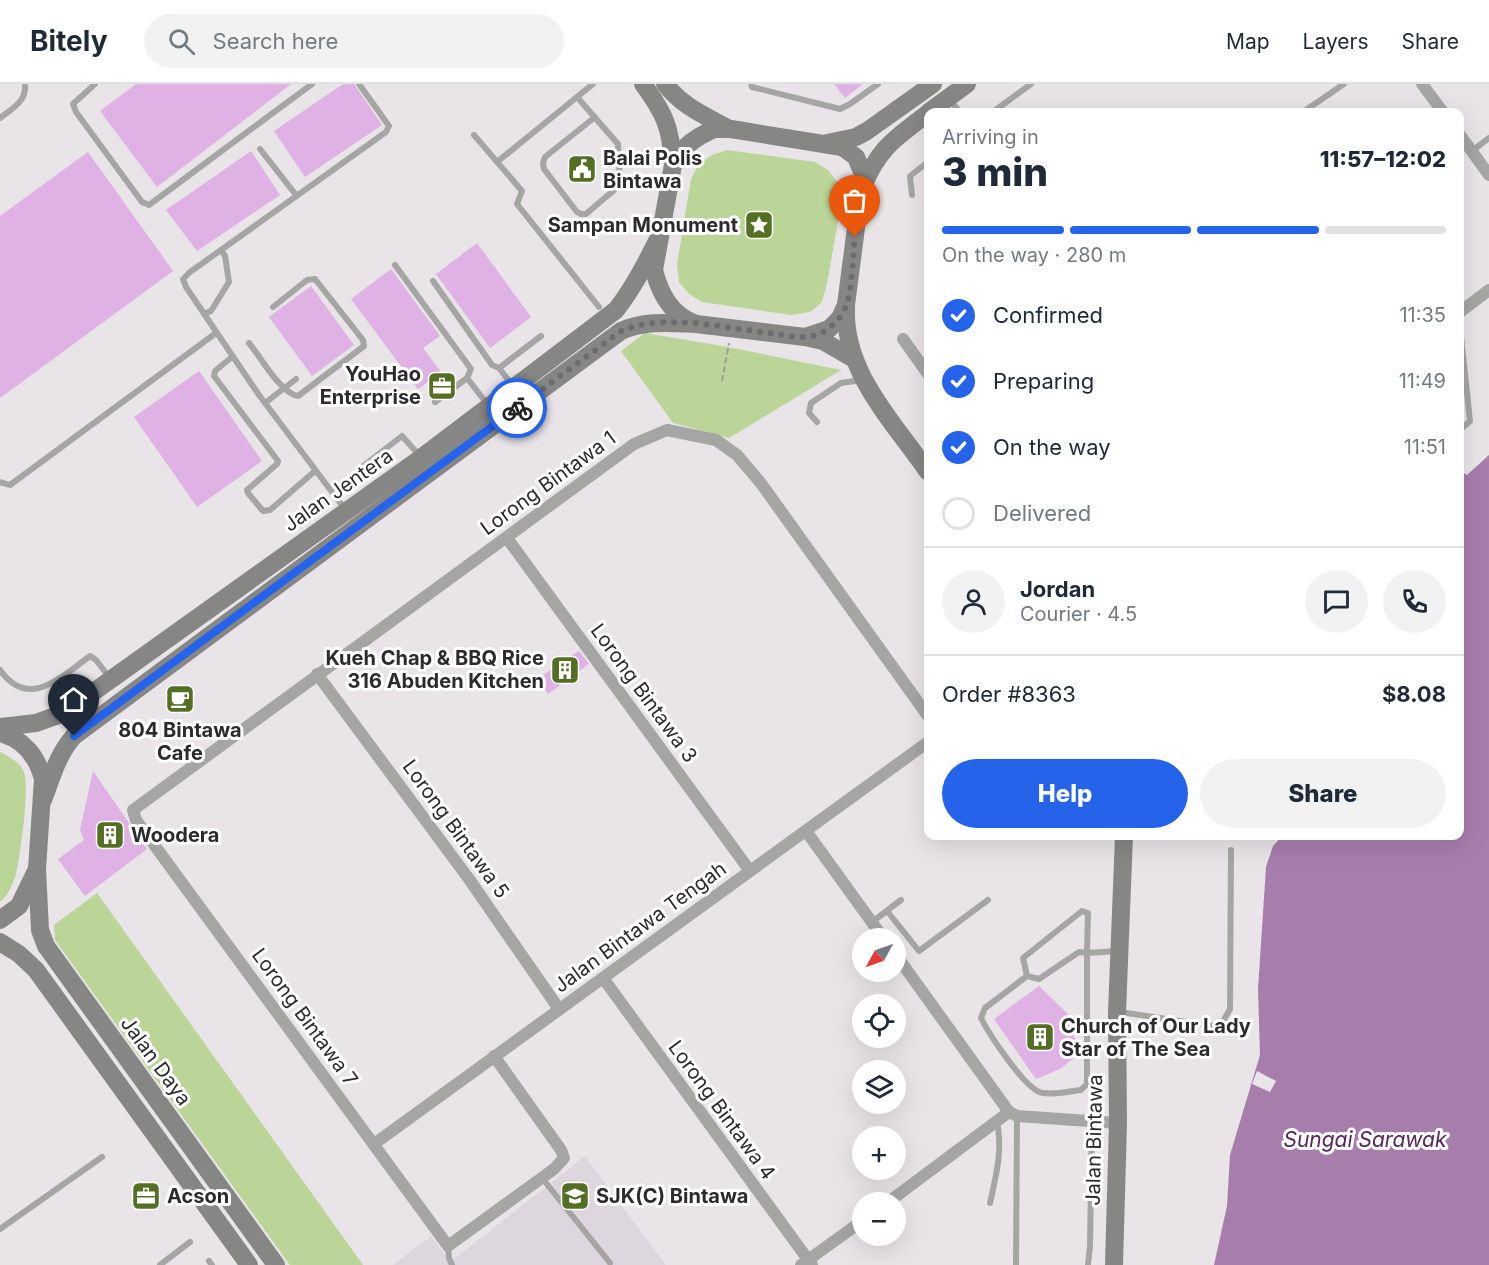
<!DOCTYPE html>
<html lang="en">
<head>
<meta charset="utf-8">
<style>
	:root { --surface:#fff; --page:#f2f2f3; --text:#1f2937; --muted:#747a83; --line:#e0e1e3; --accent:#2563eb }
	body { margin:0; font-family:Inter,sans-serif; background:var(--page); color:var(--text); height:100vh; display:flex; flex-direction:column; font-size:22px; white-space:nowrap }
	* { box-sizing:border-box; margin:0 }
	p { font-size:20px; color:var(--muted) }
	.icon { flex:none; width:33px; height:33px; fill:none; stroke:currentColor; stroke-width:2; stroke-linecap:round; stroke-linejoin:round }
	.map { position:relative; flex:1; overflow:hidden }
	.side { position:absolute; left:924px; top:24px; width:540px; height:732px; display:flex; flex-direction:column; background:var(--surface); border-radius:12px; box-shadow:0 6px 24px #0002 }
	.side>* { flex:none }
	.needle { width:39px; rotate:230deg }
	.controls { position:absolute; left:852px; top:844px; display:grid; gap:12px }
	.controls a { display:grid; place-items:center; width:54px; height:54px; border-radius:50%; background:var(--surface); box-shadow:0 6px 24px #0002; font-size:30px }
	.pin { position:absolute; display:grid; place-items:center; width:51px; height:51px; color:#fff; margin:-62px -26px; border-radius:50% 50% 50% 0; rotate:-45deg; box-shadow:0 0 6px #0007 }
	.pin .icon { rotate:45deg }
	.courier { position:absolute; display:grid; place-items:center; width:60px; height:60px; margin:-30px; border:4px solid #2563eb; border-radius:50%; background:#fff; color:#222; box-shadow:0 2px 8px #0007 }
	.summary em { font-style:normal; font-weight:800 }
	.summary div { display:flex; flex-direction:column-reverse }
	.summary { display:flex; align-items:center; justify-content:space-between; height:102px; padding:0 18px }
	h1 { font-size:39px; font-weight:800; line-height:45px }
	.bar { display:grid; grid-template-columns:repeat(4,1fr); gap:9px 6px; align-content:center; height:72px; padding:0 18px }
	.bar i { height:8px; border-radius:4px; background:var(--line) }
	.bar .current { background:var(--accent) }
	.bar p { grid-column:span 4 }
	.line { display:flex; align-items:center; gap:15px; padding:0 18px; border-top:2px solid var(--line) }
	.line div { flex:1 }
	.round { display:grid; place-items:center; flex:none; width:63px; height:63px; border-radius:32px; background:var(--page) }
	ol { padding:0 18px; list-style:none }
	li { display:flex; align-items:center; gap:18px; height:66px }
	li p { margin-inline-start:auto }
	li .icon { padding:6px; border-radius:50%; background:var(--accent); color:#fff; stroke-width:4 }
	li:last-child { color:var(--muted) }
	li i { width:33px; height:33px; border:3px solid var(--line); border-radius:50% }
	.cta { display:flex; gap:12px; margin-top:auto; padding:12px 18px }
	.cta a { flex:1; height:69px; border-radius:36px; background:var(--accent); color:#fff; font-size:24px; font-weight:800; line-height:69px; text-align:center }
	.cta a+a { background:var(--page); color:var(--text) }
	header { display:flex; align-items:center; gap:36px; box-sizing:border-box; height:84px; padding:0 30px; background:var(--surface); border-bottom:2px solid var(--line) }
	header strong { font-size:28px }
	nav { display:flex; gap:33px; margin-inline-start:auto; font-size:21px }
	.search { width:420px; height:54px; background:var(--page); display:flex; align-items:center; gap:15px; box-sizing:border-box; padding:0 21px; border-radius:33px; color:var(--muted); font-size:22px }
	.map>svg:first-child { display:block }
</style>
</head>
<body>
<header>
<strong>Bitely</strong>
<div class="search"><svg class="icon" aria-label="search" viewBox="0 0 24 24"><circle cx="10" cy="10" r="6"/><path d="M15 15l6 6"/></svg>Search here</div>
<nav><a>Map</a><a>Layers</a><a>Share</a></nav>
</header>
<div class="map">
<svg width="1489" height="1181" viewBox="0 0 1489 1181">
	<rect width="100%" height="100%" fill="#e8e4e8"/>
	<polygon fill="#ded6df" points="585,1072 666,1181 393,1181 431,1152 450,1178"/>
	<g fill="#bbd599">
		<polygon points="727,66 815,78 828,86 838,99 841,120 827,200 822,218 810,228 791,231 702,218 689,210 679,198 677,181 691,95 698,81 712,71"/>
		<polygon points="645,249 728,263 841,286 729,354 673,339 621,267"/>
		<path d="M 0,668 C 8,672 21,679 24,688 C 30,704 20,772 16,790 C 13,800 8,812 0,818 Z"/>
		<polygon points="97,809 363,1181 290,1181 55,856 54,841"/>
	</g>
	<polygon fill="#a77dac" points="1489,371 1489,1181 1214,1181 1227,1122 1230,1071 1260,971 1258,905 1266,783 1273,762 1282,752 1460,752 1460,387 1467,391"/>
	<polygon fill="#e8e4e8" points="1257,987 1276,997 1270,1008 1252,1000"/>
	<g fill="#dfb1e4">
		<polygon points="136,0 291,0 157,103 100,27"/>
		<polygon points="343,0 354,0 382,41 305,93 274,47"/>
		<polygon points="834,0 863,0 845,14"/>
		<polygon points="251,67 280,111 197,167 166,126"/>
		<polygon points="88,68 173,187 0,314 0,132"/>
		<polygon points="477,159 531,233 490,264 436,190"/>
		<polygon points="391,185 440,252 423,264 441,288 418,305 351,215"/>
		<polygon points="311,202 354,261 312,292 269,233"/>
		<polygon points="199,287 262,377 197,423 134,333"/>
		<polygon points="579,567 589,580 548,610 537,595"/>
		<polygon points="93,687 147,765 85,812 58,775 84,756 80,746"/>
		<polygon points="1039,902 1068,930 1079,970 1060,985 1036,995 994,935"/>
	</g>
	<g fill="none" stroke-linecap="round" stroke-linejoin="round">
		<polyline stroke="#9e9b9e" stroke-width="2" stroke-dasharray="6 3" stroke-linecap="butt" points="722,297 729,259"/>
		<g stroke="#a5a6a4" stroke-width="6">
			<polyline points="95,0 73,20 76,28 142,118 149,121 312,0"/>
			<polyline points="751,0 752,3 840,25 850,20 878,0"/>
			<polyline points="577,13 618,60 620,101 586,130 581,130 577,128 544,85 543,79 545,73 595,33"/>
			<polyline points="949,15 960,28"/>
			<polyline points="993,28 1031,0"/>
			<polyline points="1303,28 1344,0"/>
			<path d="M 0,34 C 12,25 27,17 25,0"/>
			<polyline points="474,51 522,107 517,120 599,223"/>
			<polyline points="260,65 296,111"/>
			<polyline points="1472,67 1489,54"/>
			<polyline points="497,78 593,0"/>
			<polyline points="912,111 910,92 928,78"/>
			<polyline points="221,166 190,188 183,195 186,203 259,311 344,424"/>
			<polyline points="395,181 471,285 467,294 435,318"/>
			<polyline points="433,197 492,281 499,284 513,302"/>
			<polyline points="204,230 211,227 229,198 225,172 221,166 386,48 389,42 359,0"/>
			<polyline points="1460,243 1470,337 1460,346"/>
			<path d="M 249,259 C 260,272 281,310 298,312 L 364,262 L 363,256 L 315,195 L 307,196 L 273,223"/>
			<polyline points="232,273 215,287 214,292 278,377 277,380 247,406 248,409 263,427 270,426 315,387"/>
			<polyline points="499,284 541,252"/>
			<polyline points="467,294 488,321"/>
			<polyline points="265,319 296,295"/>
			<polyline points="817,338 809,329 811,319 841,299 862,296"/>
			<polyline points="362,383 402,352 419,371"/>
			<polyline points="0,398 10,401 216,249"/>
			<path d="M 0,586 C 29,627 62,592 90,572 L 96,576 L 109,593"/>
			<polyline points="887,827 919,867 988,816"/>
			<polyline points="872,838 901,816"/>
			<path d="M 1079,868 L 1087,869 L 1087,1000 L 1081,1006 C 1070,1007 1055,1011 1043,1009 C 1026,1007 989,950 981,934 L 985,924 L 1027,892 L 1039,895 Z"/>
			<polyline points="1027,892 1023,874 1082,827 1088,829 1087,869 1119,867"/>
			<polyline points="1120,928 1220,943 1230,925 1231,766"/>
			<polyline points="542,1094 610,1179"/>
			<path d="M 990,1119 C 996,1092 1003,1066 997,1038"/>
			<polyline points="0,1145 102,1073"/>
			<polyline points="448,1163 449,1174 452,1181"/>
			<polyline points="209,1177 212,1181"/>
			<polyline points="160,1181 190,1158"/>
			<polyline points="1016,1181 1017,1032"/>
			<polyline points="1088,1181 1090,1162 1092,1038"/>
		</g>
		<g stroke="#a5a6a4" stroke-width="12">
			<polyline points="1422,0 1443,28"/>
			<polyline points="1460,51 1489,91"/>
			<polyline points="1460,228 1489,206"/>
			<polyline points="903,255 928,290"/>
			<polyline points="507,454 750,787"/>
			<polyline points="317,590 469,795 559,925"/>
			<polyline points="806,747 884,855"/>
			<polyline points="896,871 1009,1028 1017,1032 1118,1039"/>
			<polyline points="603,894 812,1181"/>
			<polyline points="494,972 561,1066 564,1074 554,1085 448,1162 136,736 133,726 634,360 667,346 716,356 737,371 760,398 928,632"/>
			<polyline points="374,1060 928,658"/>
			<polyline points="887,1119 1009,1028"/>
			<polyline points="801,1181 862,1137"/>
		</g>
		<g stroke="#868784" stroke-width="18">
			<path d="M 643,0 C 665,30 671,44 673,81"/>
			<path d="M 665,0 C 683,23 704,31 729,45"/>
			<polyline points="929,28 967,0"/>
			<path d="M 714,45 L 731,45 L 842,63 L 856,73 L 863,90 L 846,221 L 840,234 L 829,245 L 805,253 L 696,240 C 671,231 660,210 654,186 L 673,81 C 681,63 696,53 714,45 Z"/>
			<polyline points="827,59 856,53 867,47 933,0"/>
			<path d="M 863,102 C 880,62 895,55 928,29"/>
			<path d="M 846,223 C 843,288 893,337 928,388"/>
			<polyline points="805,253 823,257 854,275"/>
			<path d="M 0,643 L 36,639 L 64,629 L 421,374 L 616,226 C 634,203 647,177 660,151"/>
			<path d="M 0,649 C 23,655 37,672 43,695 L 37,785 L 19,822 L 0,836"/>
			<path d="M 43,716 C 52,693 57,671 74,652 L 621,247 C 646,236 670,239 696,240"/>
			<polyline points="37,785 40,846 46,862 276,1181"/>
			<polyline points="0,858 19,870 36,886 249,1181"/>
			<polyline points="1114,1181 1118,1039 1117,928 1124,752"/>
		</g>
	</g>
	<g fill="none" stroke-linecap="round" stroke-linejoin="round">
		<path stroke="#6e6b6e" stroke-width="6" stroke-dasharray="0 10.8" d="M 517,324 L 621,247 C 662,228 732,245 776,250 C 785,251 795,254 804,253 C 822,253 840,239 846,222 C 852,207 853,171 855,153"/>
		<polyline stroke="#2563eb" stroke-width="8" points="74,652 517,324"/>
	</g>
	<defs>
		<g id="civic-square" transform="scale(1.5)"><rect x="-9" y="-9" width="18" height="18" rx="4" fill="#546f23" stroke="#fff"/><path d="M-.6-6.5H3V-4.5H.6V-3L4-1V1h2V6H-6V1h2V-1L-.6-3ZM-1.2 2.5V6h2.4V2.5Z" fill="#fff"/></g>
		<g id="sight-square" transform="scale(1.5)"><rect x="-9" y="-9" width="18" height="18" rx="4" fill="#546f23" stroke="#fff"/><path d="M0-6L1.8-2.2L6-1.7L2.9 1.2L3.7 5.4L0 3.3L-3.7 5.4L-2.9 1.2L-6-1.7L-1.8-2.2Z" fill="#fff"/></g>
		<g id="office-square" transform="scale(1.5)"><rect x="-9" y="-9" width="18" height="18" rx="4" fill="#546f23" stroke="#fff"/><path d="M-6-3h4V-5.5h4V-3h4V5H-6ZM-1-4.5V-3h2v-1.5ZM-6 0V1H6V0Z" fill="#fff"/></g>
		<g id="building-square" transform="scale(1.5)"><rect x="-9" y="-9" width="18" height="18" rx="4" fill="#546f23" stroke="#fff"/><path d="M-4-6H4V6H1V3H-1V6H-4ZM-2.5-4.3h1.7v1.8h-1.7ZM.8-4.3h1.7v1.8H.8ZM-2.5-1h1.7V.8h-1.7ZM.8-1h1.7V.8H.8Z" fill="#fff"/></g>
		<g id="cafe-square" transform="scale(1.5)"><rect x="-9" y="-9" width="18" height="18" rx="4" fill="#546f23" stroke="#fff"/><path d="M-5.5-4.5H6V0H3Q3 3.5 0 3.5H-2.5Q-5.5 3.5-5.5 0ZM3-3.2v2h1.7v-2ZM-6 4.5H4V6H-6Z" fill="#fff"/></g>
		<g id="school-square" transform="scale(1.5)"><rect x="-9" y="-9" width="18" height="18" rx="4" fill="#546f23" stroke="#fff"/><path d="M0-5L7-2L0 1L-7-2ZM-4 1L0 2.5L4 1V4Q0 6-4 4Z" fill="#fff"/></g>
	</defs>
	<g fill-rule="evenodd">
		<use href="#civic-square" x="582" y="85"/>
		<use href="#sight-square" x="759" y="141"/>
		<use href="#office-square" x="442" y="302"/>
		<use href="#building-square" x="565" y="586"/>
		<use href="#cafe-square" x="180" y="615"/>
		<use href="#building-square" x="110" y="751"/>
		<use href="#building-square" x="1040" y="953"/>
		<use href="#office-square" x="146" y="1112"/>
		<use href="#school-square" x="575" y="1112"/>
	</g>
	<g text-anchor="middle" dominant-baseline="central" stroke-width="6" stroke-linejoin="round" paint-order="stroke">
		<g font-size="20" font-weight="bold" fill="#2c2a2c" stroke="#fff" text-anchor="start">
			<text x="603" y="74">Balai Polis<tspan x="603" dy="23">Bintawa</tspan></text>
			<text x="738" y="141" text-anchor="end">Sampan Monument</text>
			<text x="421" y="290" text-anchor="end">YouHao<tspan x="421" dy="23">Enterprise</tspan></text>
			<text x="544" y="574" text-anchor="end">Kueh Chap &amp; BBQ Rice<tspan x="544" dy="23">316 Abuden Kitchen</tspan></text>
			<text x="180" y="646" text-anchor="middle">804 Bintawa<tspan x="180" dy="23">Cafe</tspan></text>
			<text x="131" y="751">Woodera</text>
			<text x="1061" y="942">Church of Our Lady<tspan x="1061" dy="23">Star of The Sea</tspan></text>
			<text x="167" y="1112">Acson</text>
			<text x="596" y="1112">SJK(C) Bintawa</text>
		</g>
		<g font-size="20" fill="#2c2a2c" stroke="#fff">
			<text transform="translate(548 399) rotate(-36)">Lorong Bintawa 1</text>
			<text transform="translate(338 406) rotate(-35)">Jalan Jentera</text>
			<text transform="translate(644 609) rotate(54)">Lorong Bintawa 3</text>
			<text transform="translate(456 745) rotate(54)">Lorong Bintawa 5</text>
			<text transform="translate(640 843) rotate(-36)">Jalan Bintawa Tengah</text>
			<text transform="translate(305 933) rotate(54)">Lorong Bintawa 7</text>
			<text transform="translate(156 977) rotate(54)">Jalan Daya</text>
			<text transform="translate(722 1026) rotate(54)">Lorong Bintawa 4</text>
			<text transform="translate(1094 1056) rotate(-89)">Jalan Bintawa</text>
		</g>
		<g font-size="21" font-style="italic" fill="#5a2460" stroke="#fff">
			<text x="1365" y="1055">Sungai Sarawak</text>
		</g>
	</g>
</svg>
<div class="controls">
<a><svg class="needle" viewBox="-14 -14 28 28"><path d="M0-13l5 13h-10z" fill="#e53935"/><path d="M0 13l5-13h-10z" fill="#747a83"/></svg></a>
<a><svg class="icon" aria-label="locate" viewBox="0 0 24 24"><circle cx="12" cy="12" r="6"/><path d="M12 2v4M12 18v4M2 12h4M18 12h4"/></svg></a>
<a><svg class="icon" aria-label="layers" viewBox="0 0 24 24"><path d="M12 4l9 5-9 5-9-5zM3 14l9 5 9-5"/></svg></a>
<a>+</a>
<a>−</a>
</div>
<div class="pin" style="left:855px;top:153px;background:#ea580c"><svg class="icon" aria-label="bag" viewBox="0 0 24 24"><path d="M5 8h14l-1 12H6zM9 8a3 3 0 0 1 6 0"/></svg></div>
<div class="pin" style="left:74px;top:652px;background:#1f2937"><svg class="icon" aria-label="home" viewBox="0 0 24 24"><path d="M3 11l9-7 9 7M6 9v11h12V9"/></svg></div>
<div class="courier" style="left:517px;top:324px"><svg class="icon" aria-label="bike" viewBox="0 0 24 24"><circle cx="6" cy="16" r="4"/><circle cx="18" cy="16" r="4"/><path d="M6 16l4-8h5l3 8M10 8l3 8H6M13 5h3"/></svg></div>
<section class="side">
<div class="summary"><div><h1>3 min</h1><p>Arriving in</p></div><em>11:57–12:02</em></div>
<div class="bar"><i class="current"></i><i class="current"></i><i class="current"></i><i></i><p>On the way · 280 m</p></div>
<ol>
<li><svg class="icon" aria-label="check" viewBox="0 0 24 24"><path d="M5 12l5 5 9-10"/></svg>Confirmed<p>11:35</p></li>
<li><svg class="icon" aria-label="check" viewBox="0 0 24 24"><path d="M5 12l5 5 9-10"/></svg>Preparing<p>11:49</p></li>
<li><svg class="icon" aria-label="check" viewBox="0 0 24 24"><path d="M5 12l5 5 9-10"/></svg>On the way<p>11:51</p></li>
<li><i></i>Delivered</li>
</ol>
<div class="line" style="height:108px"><a class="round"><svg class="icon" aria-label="person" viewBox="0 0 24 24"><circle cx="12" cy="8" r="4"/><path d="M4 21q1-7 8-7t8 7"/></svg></a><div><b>Jordan</b><p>Courier · 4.5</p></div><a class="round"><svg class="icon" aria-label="chat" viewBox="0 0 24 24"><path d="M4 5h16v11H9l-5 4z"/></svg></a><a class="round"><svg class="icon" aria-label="phone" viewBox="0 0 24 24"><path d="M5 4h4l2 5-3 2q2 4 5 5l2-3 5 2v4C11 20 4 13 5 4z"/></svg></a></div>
<div class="line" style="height:78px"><div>Order #8363</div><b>$8.08</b></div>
<div class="cta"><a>Help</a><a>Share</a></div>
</section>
</div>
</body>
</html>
